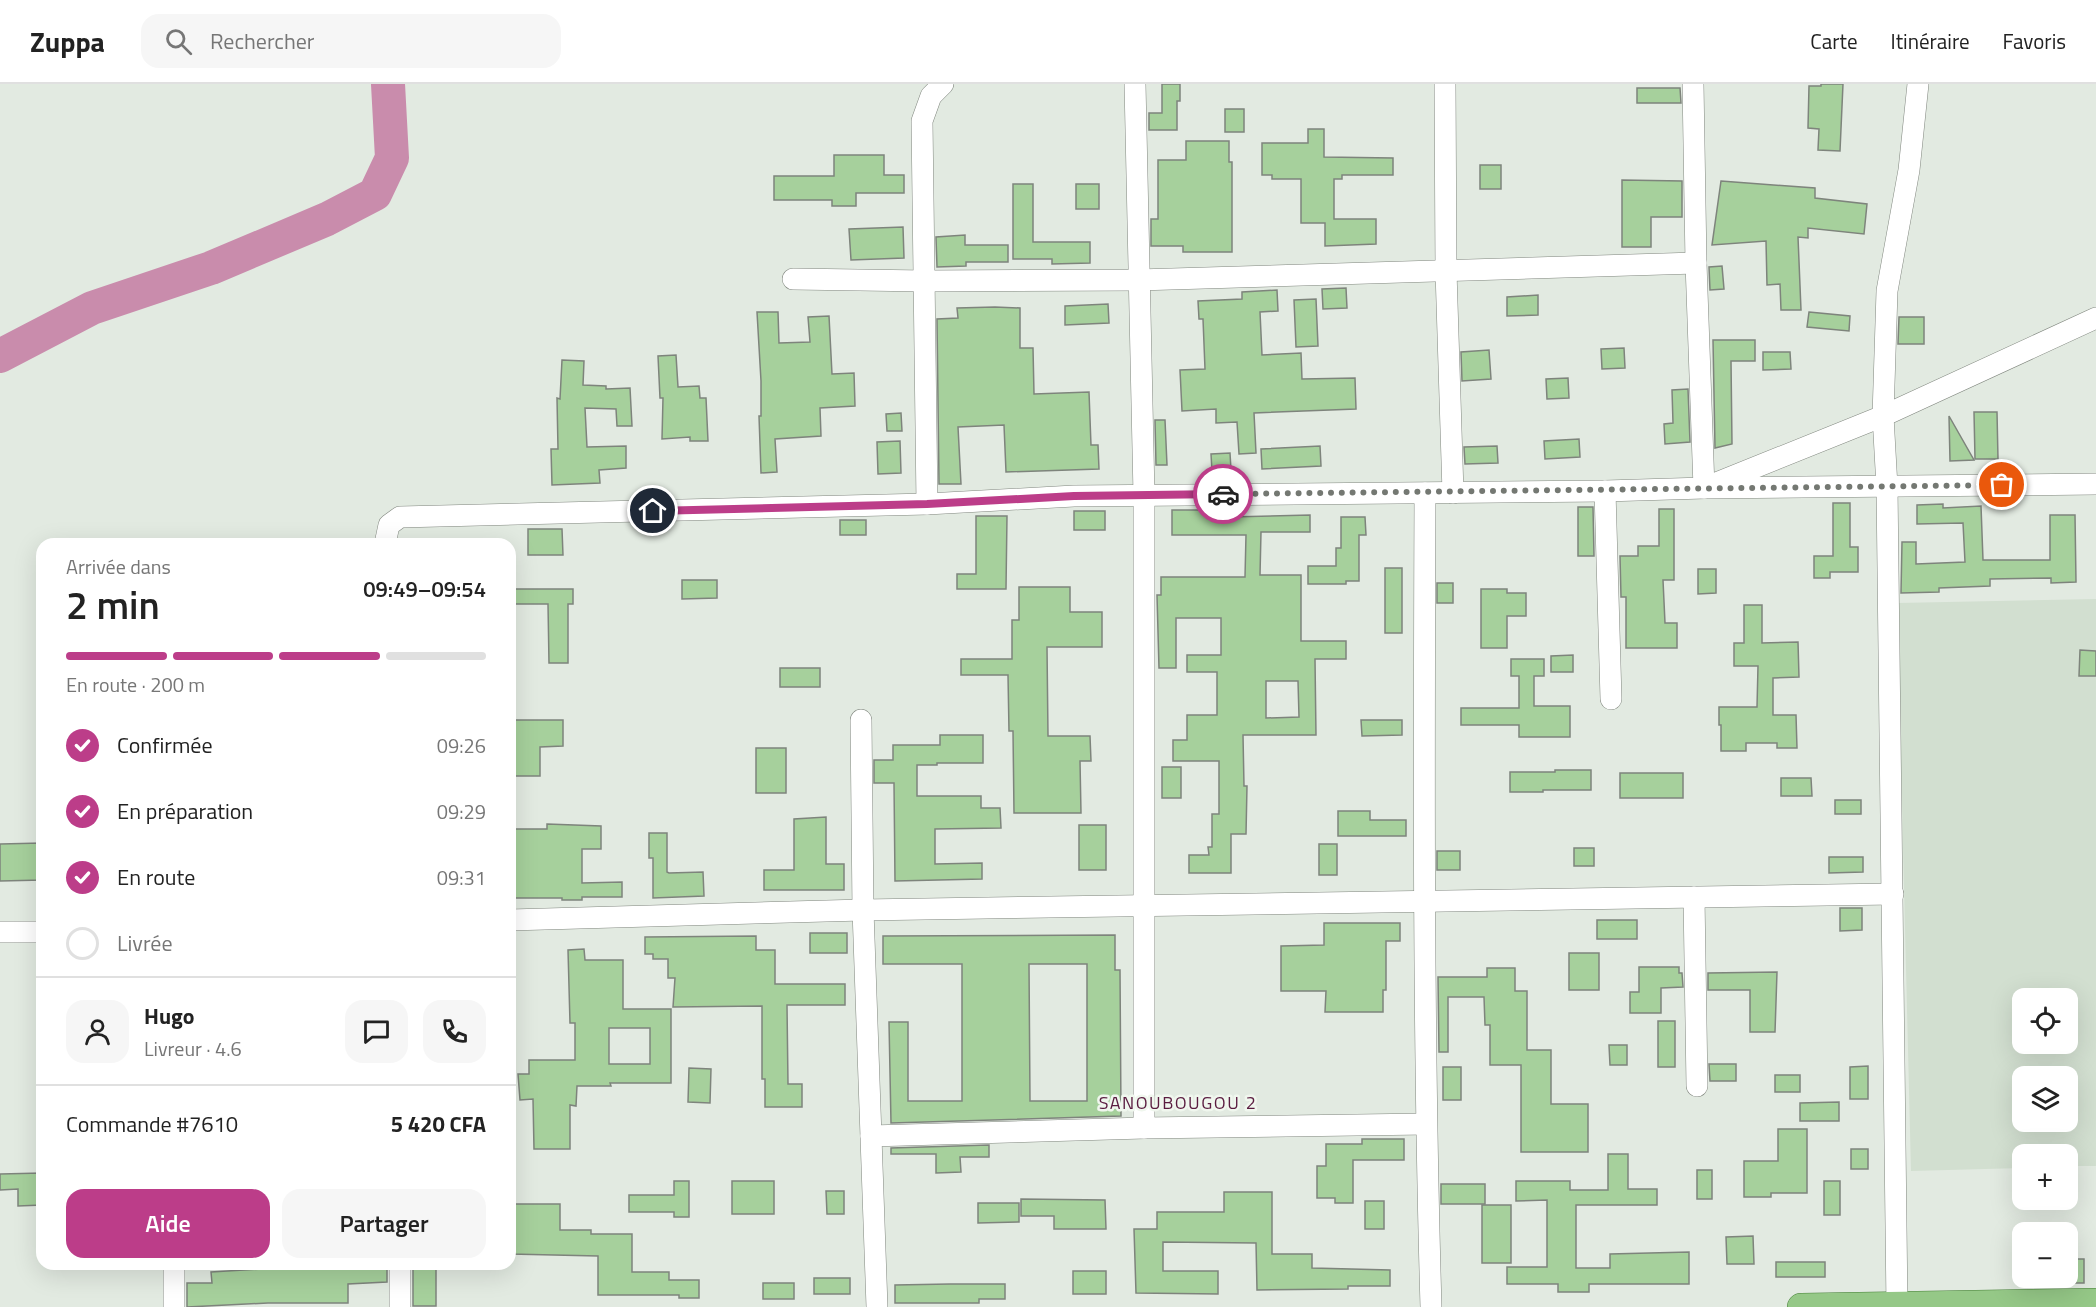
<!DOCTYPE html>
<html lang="fr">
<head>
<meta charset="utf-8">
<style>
	:root { --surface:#fff; --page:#f6f6f6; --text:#222; --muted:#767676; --line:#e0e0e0; --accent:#bc3d89 }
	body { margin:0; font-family:"Titillium Web",sans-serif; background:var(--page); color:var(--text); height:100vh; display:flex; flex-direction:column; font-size:22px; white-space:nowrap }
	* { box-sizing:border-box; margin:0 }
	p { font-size:20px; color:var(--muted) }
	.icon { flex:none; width:33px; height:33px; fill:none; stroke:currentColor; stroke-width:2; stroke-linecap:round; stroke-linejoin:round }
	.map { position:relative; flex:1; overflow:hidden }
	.sheet { position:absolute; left:36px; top:454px; width:480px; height:732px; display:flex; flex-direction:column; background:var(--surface); border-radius:18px; box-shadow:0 6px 24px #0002 }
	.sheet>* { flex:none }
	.controls { position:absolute; left:2012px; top:904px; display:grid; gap:12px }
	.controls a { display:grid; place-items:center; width:66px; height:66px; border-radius:12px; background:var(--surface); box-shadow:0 6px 24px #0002; font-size:30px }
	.pin { position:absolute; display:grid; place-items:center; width:51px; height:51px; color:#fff; margin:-26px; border:3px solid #fff; border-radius:50%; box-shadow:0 2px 6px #0007 }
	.courier { position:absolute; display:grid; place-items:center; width:60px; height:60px; margin:-30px; border:4px solid #bc3d89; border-radius:50%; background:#fff; color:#222; box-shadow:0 2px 8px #0007 }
	.summary em { font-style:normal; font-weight:600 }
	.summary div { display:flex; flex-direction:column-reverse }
	.summary { display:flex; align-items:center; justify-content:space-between; height:102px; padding:0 30px }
	h1 { font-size:39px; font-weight:600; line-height:45px }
	.bar { display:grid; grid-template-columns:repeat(4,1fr); gap:9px 6px; align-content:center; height:72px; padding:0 30px }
	.bar i { height:8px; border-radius:4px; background:var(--line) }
	.bar .on { background:var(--accent) }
	.bar p { grid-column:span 4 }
	.line { display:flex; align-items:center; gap:15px; padding:0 30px; border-top:2px solid var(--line) }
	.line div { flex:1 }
	.round { display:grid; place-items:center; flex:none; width:63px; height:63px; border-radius:18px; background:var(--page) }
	ol { padding:0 30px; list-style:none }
	li { display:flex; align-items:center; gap:18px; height:66px }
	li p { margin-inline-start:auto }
	li .icon { padding:6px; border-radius:50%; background:var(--accent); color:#fff; stroke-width:4 }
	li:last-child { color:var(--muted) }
	li i { width:33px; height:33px; border:3px solid var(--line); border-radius:50% }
	.primary-button { display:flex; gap:12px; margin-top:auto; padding:12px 30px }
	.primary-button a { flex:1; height:69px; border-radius:18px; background:var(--accent); color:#fff; font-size:24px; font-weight:600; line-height:69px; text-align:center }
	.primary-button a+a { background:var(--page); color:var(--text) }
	header { display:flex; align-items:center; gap:36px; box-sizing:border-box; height:84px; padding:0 30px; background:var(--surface); border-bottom:2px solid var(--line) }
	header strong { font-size:28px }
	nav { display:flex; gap:33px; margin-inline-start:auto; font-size:21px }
	.search { width:420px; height:54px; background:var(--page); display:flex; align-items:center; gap:15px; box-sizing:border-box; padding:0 21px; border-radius:18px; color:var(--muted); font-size:22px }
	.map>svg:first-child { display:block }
</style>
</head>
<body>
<header>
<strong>Zuppa</strong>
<div class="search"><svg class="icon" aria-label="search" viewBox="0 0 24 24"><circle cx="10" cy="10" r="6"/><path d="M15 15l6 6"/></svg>Rechercher</div>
<nav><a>Carte</a><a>Itinéraire</a><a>Favoris</a></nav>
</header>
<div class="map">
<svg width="2096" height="1223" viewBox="0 0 2096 1223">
	<rect width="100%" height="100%" fill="#e2eae1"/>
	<path fill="#d2dfd0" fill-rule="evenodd" d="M 2096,515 L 2096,1082 L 2067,1082 L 2067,1071 L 2022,1071 L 2022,1084 L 1911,1087 L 1897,519 ZM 2022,915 L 2067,915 L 2067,960 L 2022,960 ZM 2022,993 L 2067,993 L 2067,1038 L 2022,1038 Z"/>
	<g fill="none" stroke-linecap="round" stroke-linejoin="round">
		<polyline stroke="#c98cac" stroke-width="34" points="0,272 92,224 211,184 327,135 375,110 392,74 388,0"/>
	</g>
	<g fill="#a6d09c" stroke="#7e847c" stroke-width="1.5" fill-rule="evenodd">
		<polygon points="1162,0 1180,0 1180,17 1177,17 1177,46 1149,46 1149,29 1162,29"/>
		<polygon points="1821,0 1843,0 1840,67 1818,66 1819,45 1808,44 1809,2 1821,2"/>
		<polygon points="1637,4 1680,4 1681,19 1637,19"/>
		<rect x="1225" y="25" width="19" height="23"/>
		<polygon points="1308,45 1324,45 1324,73 1393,74 1393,91 1342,91 1342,95 1334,95 1334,135 1376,135 1376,160 1325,162 1325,139 1301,139 1301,95 1272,95 1272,91 1262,91 1262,59 1308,59"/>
		<polygon points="1186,57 1229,57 1229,78 1232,78 1232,168 1183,168 1183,162 1151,162 1151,135 1158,135 1158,76 1186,76"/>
		<polygon points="834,71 884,71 884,91 904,91 904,109 856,109 856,122 832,122 832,116 774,116 774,92 834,92"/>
		<rect x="1480" y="81" width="21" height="24"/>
		<polygon points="1622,96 1682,97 1682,133 1651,133 1651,163 1622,163"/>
		<polygon points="1721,97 1815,104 1815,114 1867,120 1864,150 1808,144 1808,154 1798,153 1801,226 1781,226 1780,200 1767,201 1766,157 1712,161"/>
		<polygon points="1013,100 1033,100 1033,158 1090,158 1090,179 1052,180 1052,175 1013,175"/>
		<rect x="1076" y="100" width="23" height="25"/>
		<polygon points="903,143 904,174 851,176 849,145"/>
		<polygon points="965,151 965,161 1008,161 1008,178 966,178 966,182 937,183 936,153"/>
		<polygon points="1722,182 1724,205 1710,206 1709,183"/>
		<polygon points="1346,204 1347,224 1323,225 1322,205"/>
		<polygon points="1277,206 1278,227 1260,228 1262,271 1301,269 1302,295 1355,294 1356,325 1254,329 1256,369 1239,370 1237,338 1216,339 1216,325 1182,327 1180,286 1205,285 1203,235 1199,235 1198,217 1242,215 1242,208"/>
		<polygon points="1538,211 1538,231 1507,232 1507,213"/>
		<polygon points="1316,215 1318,262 1296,263 1294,216"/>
		<polygon points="1108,220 1109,239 1065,241 1065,222"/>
		<polygon points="995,223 1020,224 1020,264 1033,264 1034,310 1089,308 1091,361 1098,361 1099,385 1006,388 1004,341 958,343 961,400 939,400 937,235 958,234 957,224"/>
		<polygon points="757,228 778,228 779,259 810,258 808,233 829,232 832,290 854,289 855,322 820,324 821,352 775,355 777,388 761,389 759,332 761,332 761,297"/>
		<polygon points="1809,228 1850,232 1849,247 1807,243"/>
		<polygon points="1899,233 1924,233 1924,260 1898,260"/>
		<polygon points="1713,256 1755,256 1755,277 1731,277 1732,360 1715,364"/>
		<polygon points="1624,264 1625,284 1602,285 1601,265"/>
		<polygon points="1489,266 1491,295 1462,297 1461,268"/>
		<polygon points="1763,268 1790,268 1791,285 1763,286"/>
		<polygon points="676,271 678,303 699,302 700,314 706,314 708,357 690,357 690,353 662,355 663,314 660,314 658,272"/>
		<polygon points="562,276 584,277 583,301 606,302 606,305 630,304 632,342 617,342 616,325 585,324 587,363 626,362 626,384 599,386 600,399 552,401 551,365 558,365 557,314 560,315"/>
		<polygon points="1568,294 1569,314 1547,315 1546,295"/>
		<polygon points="1688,305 1690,358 1665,360 1664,340 1673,339 1672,306"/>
		<polygon points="1974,328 1997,328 1998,375 1975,375"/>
		<polygon points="901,329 902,347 887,347 886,330"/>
		<polygon points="1949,332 1974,376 1950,377"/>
		<polygon points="1155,336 1165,336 1167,381 1156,381"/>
		<polygon points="1579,355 1580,373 1545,375 1544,357"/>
		<polygon points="900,357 901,389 878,390 877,358"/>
		<polygon points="1320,362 1321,382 1262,385 1261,365"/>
		<polygon points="1497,362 1498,379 1465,380 1464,363"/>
		<polygon points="1230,369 1231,386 1212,387 1211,370"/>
		<polygon points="1833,419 1850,419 1850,463 1858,463 1858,488 1830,488 1830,494 1814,494 1814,472 1833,472"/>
		<polygon points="1943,420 1943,424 1981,422 1983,476 2050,476 2050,431 2075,431 2076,498 2051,499 2051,494 1990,495 1990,502 1939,504 1939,508 1901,509 1902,458 1916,458 1916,480 1965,478 1963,439 1917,440 1917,421"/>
		<polygon points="1578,423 1593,423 1594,472 1578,472"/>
		<polygon points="1659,425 1674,425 1674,496 1663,496 1665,539 1677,539 1677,564 1626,564 1626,513 1621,513 1620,472 1638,472 1638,462 1659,462"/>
		<path d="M 1172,426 L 1229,426 L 1229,433 L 1310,431 L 1310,448 L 1261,448 L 1260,491 L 1301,491 L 1301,557 L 1346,557 L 1346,575 L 1315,575 L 1316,651 L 1243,651 L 1244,702 L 1247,702 L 1246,750 L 1231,750 L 1231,789 L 1189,789 L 1189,771 L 1209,771 L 1208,763 L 1212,763 L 1212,730 L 1219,730 L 1219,677 L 1173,677 L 1173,656 L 1187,656 L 1187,631 L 1217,631 L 1217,588 L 1187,588 L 1187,571 L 1221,571 L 1221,534 L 1176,534 L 1176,584 L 1159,584 L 1157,511 L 1161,511 L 1161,493 L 1245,493 L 1246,451 L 1172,451 ZM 1266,597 L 1298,597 L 1299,633 L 1266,634 Z"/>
		<rect x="1074" y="427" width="31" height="19"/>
		<polygon points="976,432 1007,432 1006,505 957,505 957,490 976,490"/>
		<polygon points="1341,433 1365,433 1366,451 1359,451 1359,497 1346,497 1346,500 1308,500 1308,482 1336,482 1336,464 1341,464"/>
		<rect x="840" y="436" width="26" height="15"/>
		<polygon points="528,445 562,445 563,471 528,471"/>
		<rect x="1385" y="484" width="17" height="65"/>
		<polygon points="1698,485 1716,485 1716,509 1698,510"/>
		<polygon points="682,496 717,496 717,514 682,515"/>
		<rect x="1437" y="499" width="16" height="20"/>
		<polygon points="1019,503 1070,503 1070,528 1102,528 1102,563 1047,563 1048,652 1090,652 1091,677 1080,677 1081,729 1014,729 1013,647 1009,647 1008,591 961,591 961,575 1012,575 1012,536 1019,536"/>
		<polygon points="510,505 573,505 573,520 568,520 568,579 549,579 548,520 510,520"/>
		<polygon points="1481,505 1507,505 1507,509 1526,509 1526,532 1507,532 1507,564 1481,564"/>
		<polygon points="1744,521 1762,521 1762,559 1798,558 1799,593 1773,594 1773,631 1796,631 1797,664 1777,664 1777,659 1746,659 1746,667 1721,667 1721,641 1719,641 1719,623 1757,623 1758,582 1734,582 1734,559 1744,559"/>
		<polygon points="2080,566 2096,567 2096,592 2079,592"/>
		<polygon points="1573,571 1573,588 1551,588 1551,572"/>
		<polygon points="1511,575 1544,575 1544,592 1534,592 1534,622 1570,622 1570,653 1519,653 1519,641 1461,641 1461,624 1519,624 1519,592 1511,592"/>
		<rect x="780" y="584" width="40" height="19"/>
		<polygon points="514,636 563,636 563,662 540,663 540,692 510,692 510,654 515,654"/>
		<polygon points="1361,636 1402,636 1402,651 1362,652"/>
		<polygon points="940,651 983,651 983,679 937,679 937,681 917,681 917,712 981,712 981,724 1000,724 1001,744 935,745 935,780 982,779 982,795 895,797 894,699 874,699 874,676 893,676 893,661 940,661"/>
		<rect x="756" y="664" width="30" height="45"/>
		<rect x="1162" y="683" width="19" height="31"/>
		<polygon points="1555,686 1591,686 1591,706 1543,706 1543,708 1510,708 1510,688 1555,688"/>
		<rect x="1620" y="689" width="63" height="25"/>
		<polygon points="1781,694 1811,694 1812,712 1781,712"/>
		<rect x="1835" y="716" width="26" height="14"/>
		<polygon points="1338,727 1370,727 1370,736 1406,736 1406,752 1338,752"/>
		<polygon points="826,733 826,780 844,780 844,806 764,806 764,786 794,786 794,735"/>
		<polygon points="547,740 601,742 601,765 582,765 582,799 622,798 622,813 582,813 582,816 562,816 562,814 510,814 510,745 547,745"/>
		<rect x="1079" y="741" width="27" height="45"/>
		<polygon points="649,749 667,749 667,788 669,789 703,788 704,812 653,814 653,774 649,774"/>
		<polygon points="42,759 42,796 0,797 0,760"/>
		<rect x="1319" y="760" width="18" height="31"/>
		<rect x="1574" y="764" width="20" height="18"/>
		<rect x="1437" y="767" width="23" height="19"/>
		<polygon points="1829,773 1863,773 1863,788 1829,789"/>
		<polygon points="1840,824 1862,824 1862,846 1840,847"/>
		<rect x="1597" y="836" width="40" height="19"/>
		<polygon points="1324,839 1400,839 1400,857 1386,857 1386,906 1383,906 1383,928 1325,928 1326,907 1281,907 1281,862 1324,861"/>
		<rect x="810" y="849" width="37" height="20"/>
		<path d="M 1115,851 L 1115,886 L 1120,886 L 1121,1032 L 891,1039 L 889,938 L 908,938 L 908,1017 L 962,1017 L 962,880 L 883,880 L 883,852 ZM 1029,880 L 1087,880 L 1087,1017 L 1030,1017 Z"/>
		<polygon points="756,852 756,866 775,866 775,900 845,900 845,921 787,921 788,1000 802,1000 802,1023 765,1023 765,995 762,995 762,922 673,923 675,894 668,894 668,875 653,875 653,870 645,870 645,853"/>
		<path d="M 584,865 L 585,876 L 623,876 L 623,925 L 671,925 L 671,999 L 610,999 L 611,1002 L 577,1002 L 576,1022 L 570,1021 L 570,1065 L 534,1065 L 533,1015 L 520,1016 L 518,990 L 529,990 L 529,976 L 575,976 L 575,939 L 570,939 L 568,866 ZM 609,944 L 650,944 L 650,980 L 609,980 Z"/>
		<rect x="1569" y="869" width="30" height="37"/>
		<polygon points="1639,883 1679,883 1679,889 1682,889 1683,903 1661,904 1661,929 1630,929 1630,908 1639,908"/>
		<polygon points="1487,884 1515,884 1515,907 1527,907 1527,966 1551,966 1551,1020 1588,1020 1588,1068 1521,1068 1521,981 1490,981 1490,941 1485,941 1484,913 1448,913 1448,968 1439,968 1438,893 1487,893"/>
		<polygon points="1777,888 1775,948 1750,948 1750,906 1708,906 1708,889"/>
		<rect x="1658" y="937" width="17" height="46"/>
		<polygon points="1609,961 1627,961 1627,981 1610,981"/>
		<polygon points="1709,980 1736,980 1736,997 1710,997"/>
		<polygon points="1868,982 1868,1015 1850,1015 1850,983"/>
		<rect x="1443" y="983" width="18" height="33"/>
		<polygon points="689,984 711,985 710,1019 688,1018"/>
		<rect x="1775" y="991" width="25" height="17"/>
		<polygon points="1839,1018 1839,1037 1800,1037 1800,1019"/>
		<polygon points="1778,1045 1807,1045 1807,1109 1771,1109 1771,1113 1744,1113 1744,1077 1778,1077"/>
		<polygon points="1362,1055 1404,1055 1404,1076 1353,1076 1353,1119 1335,1119 1335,1114 1317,1114 1317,1082 1326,1082 1326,1060 1362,1060"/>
		<polygon points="989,1061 989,1073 960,1073 961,1088 936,1089 936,1070 891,1070 891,1064"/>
		<rect x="1851" y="1065" width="17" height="20"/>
		<polygon points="1608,1070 1628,1070 1628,1105 1657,1105 1657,1121 1576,1121 1576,1184 1610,1184 1610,1170 1689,1168 1689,1200 1589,1200 1589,1208 1558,1208 1558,1200 1507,1200 1507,1183 1547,1183 1547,1116 1516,1117 1516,1097 1570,1097 1570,1106 1608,1106"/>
		<rect x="1697" y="1086" width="15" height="29"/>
		<polygon points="42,1089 42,1121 18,1122 18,1105 0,1106 0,1090"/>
		<polygon points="674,1097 689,1097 689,1133 674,1133 674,1128 629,1128 629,1111 674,1111"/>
		<rect x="732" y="1097" width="42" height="33"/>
		<rect x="1824" y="1097" width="16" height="34"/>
		<rect x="1441" y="1100" width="44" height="20"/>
		<polygon points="826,1107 844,1107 844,1130 827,1130"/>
		<polygon points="1224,1108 1272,1108 1272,1170 1312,1170 1312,1184 1390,1186 1390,1202 1348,1202 1348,1205 1257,1206 1256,1159 1163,1158 1163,1187 1218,1187 1218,1210 1136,1209 1134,1145 1157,1145 1157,1128 1224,1128"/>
		<polygon points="1021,1115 1105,1116 1106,1145 1054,1145 1054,1132 1021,1132"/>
		<rect x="1365" y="1117" width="19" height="28"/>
		<polygon points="978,1119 1019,1119 1019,1138 978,1139"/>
		<polygon points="510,1120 560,1120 560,1146 591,1146 591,1150 632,1150 632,1188 669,1188 669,1196 699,1196 699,1214 679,1214 679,1211 598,1211 598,1172 510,1170"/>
		<rect x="1482" y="1121" width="29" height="58"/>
		<polygon points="1753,1152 1754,1180 1727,1180 1726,1153"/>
		<rect x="2067" y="1175" width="17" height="24"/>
		<rect x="1776" y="1178" width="49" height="15"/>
		<rect x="413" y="1180" width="23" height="42"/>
		<polygon points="387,1184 387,1198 348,1200 348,1219 268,1219 187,1223 187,1199 212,1199 211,1188 262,1185"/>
		<rect x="1073" y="1187" width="33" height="23"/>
		<rect x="814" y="1194" width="36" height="16"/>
		<rect x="763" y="1199" width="31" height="16"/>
		<polygon points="950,1200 1005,1200 1005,1215 979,1215 979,1219 895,1219 895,1201"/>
	</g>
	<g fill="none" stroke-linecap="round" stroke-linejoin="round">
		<g stroke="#81877f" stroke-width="22">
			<g id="minor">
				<polyline points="1135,0 1144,411 1144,1044"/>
				<polyline points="1445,0 1446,187 1453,409"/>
				<polyline points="1693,0 1696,179 1704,404 1883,332 2096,234"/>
				<polyline points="793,195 925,197 1138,196 1696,179"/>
				<polyline points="1605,407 1611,615"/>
				<path d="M 1425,409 C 1424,680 1423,952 1431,1223"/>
				<polyline points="927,420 922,37 931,12 943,0"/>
				<polyline points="385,460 389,441 400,433 927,420 1074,412 1605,407 1704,404 2096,400"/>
				<polyline points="861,636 863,826 877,1223"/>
				<polyline points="1694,813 1697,1002"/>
				<polyline points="510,836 863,826 1893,810"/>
				<polyline points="0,848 42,848"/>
				<polyline points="871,1052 1144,1044 1426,1040"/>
				<polyline points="174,1180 174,1223"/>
				<polyline points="400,1180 400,1223"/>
				<polyline points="1897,1223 1887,403 1883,332 1887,207 1909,86 1918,0"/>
			</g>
		</g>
		<g stroke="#467f37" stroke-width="28">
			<polyline id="major" points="1801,1223 2096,1218"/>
		</g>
		<use href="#minor" stroke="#fff" stroke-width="21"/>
		<use href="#major" stroke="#95c887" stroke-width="27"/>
	</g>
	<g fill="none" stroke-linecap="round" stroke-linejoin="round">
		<polyline stroke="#747872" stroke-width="6" stroke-dasharray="0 10.8" points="1223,410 2002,401"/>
		<polyline stroke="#bc3d89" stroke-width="8" points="653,427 927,420 1074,412 1223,410"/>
	</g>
	<g text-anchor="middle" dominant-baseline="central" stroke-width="5" stroke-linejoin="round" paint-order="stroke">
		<g font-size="18" letter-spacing="1.5" fill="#5a1c40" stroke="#f0f7ee">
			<text x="1178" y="1018">SANOUBOUGOU 2</text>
		</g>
	</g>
</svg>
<div class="controls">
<a><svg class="icon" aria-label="locate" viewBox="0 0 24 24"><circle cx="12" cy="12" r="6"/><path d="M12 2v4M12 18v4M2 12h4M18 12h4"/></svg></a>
<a><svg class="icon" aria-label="layers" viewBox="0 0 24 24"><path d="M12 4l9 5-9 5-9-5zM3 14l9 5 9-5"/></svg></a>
<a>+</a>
<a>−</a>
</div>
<div class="pin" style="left:2002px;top:401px;background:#ea580c"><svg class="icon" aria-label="bag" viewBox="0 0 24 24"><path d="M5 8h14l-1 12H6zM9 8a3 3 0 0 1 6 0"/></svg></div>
<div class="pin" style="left:653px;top:427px;background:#1f2937"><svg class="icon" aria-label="home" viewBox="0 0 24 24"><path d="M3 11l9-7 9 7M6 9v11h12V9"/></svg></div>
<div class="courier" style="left:1223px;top:410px"><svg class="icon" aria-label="car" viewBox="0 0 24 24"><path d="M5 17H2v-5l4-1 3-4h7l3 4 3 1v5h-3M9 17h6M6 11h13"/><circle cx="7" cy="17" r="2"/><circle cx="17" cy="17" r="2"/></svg></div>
<section class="sheet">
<div class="summary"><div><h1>2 min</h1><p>Arrivée dans</p></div><em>09:49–09:54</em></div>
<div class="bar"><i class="on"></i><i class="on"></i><i class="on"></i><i></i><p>En route · 200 m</p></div>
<ol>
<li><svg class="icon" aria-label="check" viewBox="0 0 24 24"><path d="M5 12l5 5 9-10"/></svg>Confirmée<p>09:26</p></li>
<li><svg class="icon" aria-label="check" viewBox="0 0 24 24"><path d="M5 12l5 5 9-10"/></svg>En préparation<p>09:29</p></li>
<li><svg class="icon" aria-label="check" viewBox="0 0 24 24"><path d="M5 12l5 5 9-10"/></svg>En route<p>09:31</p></li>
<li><i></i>Livrée</li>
</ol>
<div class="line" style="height:108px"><a class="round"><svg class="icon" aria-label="person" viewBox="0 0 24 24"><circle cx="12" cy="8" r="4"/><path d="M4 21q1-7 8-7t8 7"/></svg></a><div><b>Hugo</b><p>Livreur · 4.6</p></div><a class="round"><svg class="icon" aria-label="chat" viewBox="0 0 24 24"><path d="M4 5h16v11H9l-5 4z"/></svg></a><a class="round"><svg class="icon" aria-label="phone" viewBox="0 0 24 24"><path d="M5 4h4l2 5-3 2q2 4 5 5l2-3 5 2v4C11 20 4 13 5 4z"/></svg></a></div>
<div class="line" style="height:78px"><div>Commande #7610</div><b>5 420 CFA</b></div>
<div class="primary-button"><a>Aide</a><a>Partager</a></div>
</section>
</div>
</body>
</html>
